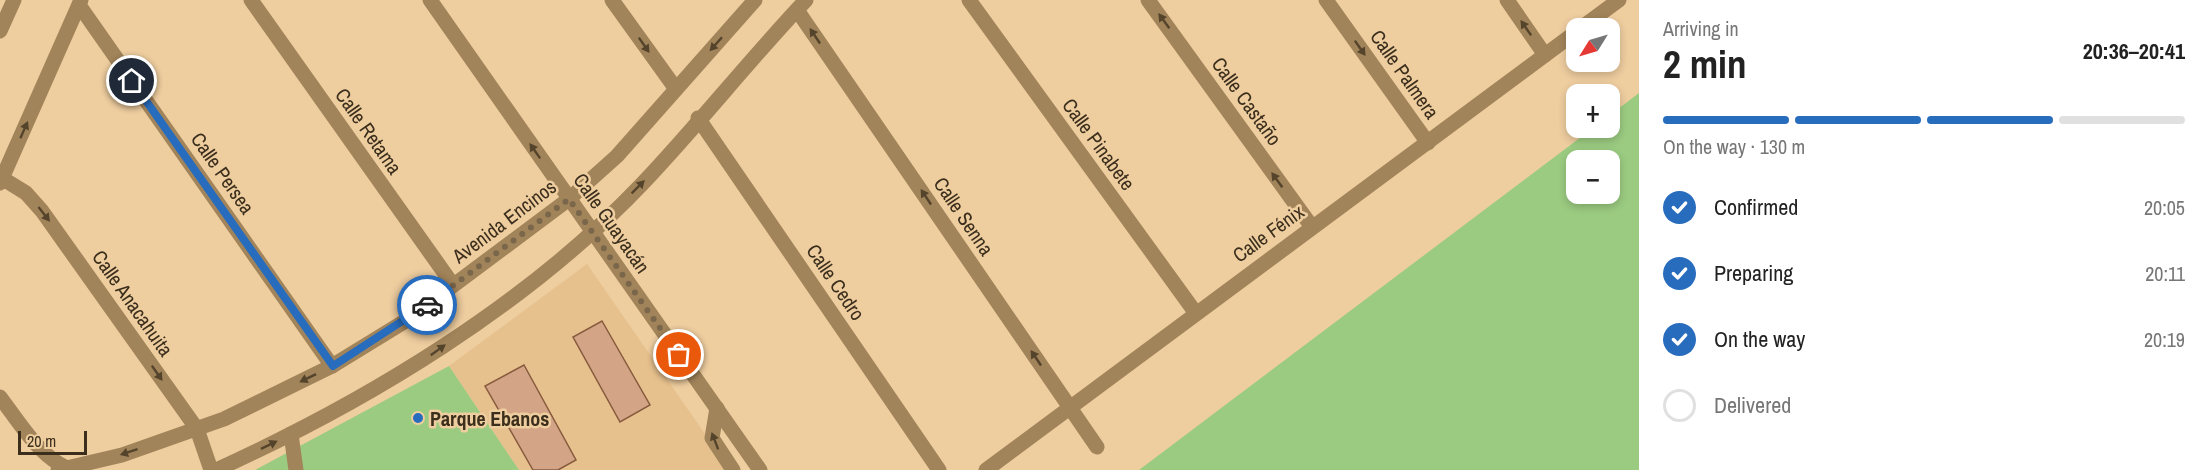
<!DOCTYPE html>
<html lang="en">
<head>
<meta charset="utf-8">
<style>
	:root { --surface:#fff; --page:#f2f2f2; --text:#222; --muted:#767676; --line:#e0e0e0; --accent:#286cbd }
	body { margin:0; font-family:"Archivo Narrow",sans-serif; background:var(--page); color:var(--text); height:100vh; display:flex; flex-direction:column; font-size:22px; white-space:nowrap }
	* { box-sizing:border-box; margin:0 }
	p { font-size:20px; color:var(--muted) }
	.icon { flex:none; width:33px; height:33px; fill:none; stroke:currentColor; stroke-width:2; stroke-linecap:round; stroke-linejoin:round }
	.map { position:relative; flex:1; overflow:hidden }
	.panel { display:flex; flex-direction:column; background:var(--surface); width:570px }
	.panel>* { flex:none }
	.needle { width:39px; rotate:233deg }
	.controls { position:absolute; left:1566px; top:18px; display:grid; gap:12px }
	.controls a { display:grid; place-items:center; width:54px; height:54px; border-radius:12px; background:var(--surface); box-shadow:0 3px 9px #0003; font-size:30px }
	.scale { position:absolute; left:18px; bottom:15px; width:69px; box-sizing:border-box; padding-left:6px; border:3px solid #3b2e1c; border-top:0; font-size:16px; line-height:21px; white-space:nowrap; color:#3b2e1c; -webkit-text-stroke:4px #eecd9f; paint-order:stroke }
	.pin { position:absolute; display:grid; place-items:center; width:51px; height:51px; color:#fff; margin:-26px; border:3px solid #fff; border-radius:50%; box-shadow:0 2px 6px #0007 }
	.courier { position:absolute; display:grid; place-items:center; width:60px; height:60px; margin:-30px; border:4px solid #286cbd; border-radius:50%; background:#fff; color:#222; box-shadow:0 2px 8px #0007 }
	.summary em { font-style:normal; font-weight:700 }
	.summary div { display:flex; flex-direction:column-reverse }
	.summary { display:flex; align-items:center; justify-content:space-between; height:102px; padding:0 24px }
	h1 { font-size:39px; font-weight:700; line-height:45px }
	.bar { display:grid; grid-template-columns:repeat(4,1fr); gap:9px 6px; align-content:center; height:72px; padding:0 24px }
	.bar i { height:8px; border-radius:4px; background:var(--line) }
	.bar .active { background:var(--accent) }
	.bar p { grid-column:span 4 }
	ol { padding:0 24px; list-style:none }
	li { display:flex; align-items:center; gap:18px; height:66px }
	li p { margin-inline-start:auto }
	li .icon { padding:6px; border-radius:50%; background:var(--accent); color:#fff; stroke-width:4 }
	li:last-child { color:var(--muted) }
	li i { width:33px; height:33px; border:3px solid var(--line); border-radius:50% }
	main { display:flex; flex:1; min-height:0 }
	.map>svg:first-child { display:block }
</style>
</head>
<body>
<main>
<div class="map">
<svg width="1639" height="470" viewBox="0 0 1639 470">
	<rect width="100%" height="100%" fill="#eecd9f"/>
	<polygon fill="#e7c18d" points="587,264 730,470 519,470 449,366"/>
	<g fill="#9bcb81" fill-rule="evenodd">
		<path d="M 1639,93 L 1639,470 L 1139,470 L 1593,128 L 1610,128 L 1610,115 ZM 1576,160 L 1610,160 L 1610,194 L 1576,194 Z"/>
		<polygon points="449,366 519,470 255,470"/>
	</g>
	<g fill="#d3a485" stroke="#865b3e" stroke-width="1.5">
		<polygon points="602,321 650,405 620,422 573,337"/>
		<polygon points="524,365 576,460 558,470 533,470 485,386"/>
	</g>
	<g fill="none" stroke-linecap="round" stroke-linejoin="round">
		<g stroke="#a2845a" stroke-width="15">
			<polyline points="251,0 453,285"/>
			<polyline points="430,0 760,470"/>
			<polyline points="612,0 676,89"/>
			<polyline points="969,0 1195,312"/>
			<polyline points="1148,0 1312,227"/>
			<polyline points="1326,0 1428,143"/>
			<polyline points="1507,0 1545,55"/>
			<polyline points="79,5 332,366"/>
			<polyline points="797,10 1097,447"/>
			<polyline points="1581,28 1619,0"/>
			<polyline points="0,31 14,0"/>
			<polyline points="698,118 939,470"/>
			<polyline points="0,177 26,193 42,211 197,429 211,470"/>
			<polyline points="0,183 81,0"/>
			<path d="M 0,397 C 19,422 38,455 67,468"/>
			<polyline points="717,408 712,438 733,470"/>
			<polyline points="291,434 296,470"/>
			<polyline points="58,470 122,455 224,419 332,366 407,320 569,199 617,156 755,0"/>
			<path d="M 216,470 C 368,401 527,305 643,183 C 699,124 750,59 806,0"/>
			<polyline points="986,470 1576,32"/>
		</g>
	</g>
	<defs><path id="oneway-solid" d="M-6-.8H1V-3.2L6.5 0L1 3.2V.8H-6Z" transform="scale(1.5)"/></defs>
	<g fill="#55442c">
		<use href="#oneway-solid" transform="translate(1164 21) rotate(-126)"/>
		<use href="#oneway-solid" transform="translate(1526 28) rotate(-125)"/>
		<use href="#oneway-solid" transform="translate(815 36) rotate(-124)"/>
		<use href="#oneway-solid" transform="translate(716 44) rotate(132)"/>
		<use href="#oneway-solid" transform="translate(644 45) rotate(55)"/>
		<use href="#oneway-solid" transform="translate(1360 48) rotate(55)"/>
		<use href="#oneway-solid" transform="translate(24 130) rotate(-66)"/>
		<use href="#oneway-solid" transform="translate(535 151) rotate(-125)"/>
		<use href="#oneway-solid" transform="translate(1277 180) rotate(-126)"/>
		<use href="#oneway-solid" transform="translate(638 187) rotate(-45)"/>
		<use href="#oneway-solid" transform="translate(926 197) rotate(-124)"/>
		<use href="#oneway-solid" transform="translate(44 214) rotate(52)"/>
		<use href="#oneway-solid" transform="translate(438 350) rotate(-36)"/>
		<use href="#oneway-solid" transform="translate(1036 358) rotate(-124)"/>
		<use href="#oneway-solid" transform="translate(157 373) rotate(55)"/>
		<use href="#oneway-solid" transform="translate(308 378) rotate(154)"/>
		<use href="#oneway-solid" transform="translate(715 441) rotate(-111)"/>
		<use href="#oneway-solid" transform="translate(269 445) rotate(-26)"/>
		<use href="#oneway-solid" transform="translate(129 452) rotate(162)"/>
	</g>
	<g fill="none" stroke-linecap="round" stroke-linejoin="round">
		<polyline stroke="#7a664a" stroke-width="6" stroke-dasharray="0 10.8" points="427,305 569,199 679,355"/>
		<polyline stroke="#286cbd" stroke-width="8" points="132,81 333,366 427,305"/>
	</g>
	<circle fill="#286cbd" stroke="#eecd9f" stroke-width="2" cx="418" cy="418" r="6"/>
	<g text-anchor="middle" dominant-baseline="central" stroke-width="5" stroke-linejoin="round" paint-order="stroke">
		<g font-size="20" fill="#3b2e1c" stroke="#eecd9f">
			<text transform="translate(1405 74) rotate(55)">Calle Palmera</text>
			<text transform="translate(1247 101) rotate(54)">Calle Castaño</text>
			<text transform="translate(369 131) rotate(55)">Calle Retama</text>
			<text transform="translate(1099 144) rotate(54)">Calle Pinabete</text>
			<text transform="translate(223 173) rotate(55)">Calle Persea</text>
			<text transform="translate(964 216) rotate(56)">Calle Senna</text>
			<text transform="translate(504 221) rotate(-37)">Avenida Encinos</text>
			<text transform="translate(612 223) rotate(55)">Calle Guayacán</text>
			<text transform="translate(1268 233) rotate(-36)">Calle Fénix</text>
			<text transform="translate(836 282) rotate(56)">Calle Cedro</text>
			<text transform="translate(133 303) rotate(55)">Calle Anacahuita</text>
		</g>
		<g font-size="20" font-weight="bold" fill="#3b2e1c" stroke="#eecd9f" text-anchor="start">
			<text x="430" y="418">Parque Ebanos</text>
		</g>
	</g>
</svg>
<div class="controls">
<a><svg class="needle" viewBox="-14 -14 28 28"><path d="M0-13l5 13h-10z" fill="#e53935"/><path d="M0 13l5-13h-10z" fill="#767676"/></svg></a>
<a>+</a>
<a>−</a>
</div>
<div class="scale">20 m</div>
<div class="pin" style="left:679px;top:355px;background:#ea580c"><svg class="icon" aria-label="bag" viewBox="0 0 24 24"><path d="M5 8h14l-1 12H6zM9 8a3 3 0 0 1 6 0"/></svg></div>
<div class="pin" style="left:132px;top:81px;background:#1f2937"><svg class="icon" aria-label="home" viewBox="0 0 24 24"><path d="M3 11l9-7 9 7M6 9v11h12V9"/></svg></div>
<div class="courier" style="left:427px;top:305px"><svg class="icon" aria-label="car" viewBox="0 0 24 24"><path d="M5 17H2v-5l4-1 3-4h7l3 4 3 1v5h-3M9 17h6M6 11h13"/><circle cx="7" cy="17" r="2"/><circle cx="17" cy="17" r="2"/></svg></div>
</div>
<section class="panel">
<div class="summary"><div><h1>2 min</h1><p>Arriving in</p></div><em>20:36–20:41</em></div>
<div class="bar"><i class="active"></i><i class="active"></i><i class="active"></i><i></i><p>On the way · 130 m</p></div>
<ol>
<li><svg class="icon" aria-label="check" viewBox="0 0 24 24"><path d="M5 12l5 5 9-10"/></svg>Confirmed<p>20:05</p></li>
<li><svg class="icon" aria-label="check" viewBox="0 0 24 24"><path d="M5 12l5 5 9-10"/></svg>Preparing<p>20:11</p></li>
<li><svg class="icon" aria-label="check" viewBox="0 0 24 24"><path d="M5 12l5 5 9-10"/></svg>On the way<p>20:19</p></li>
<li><i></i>Delivered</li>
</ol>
</section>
</main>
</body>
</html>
